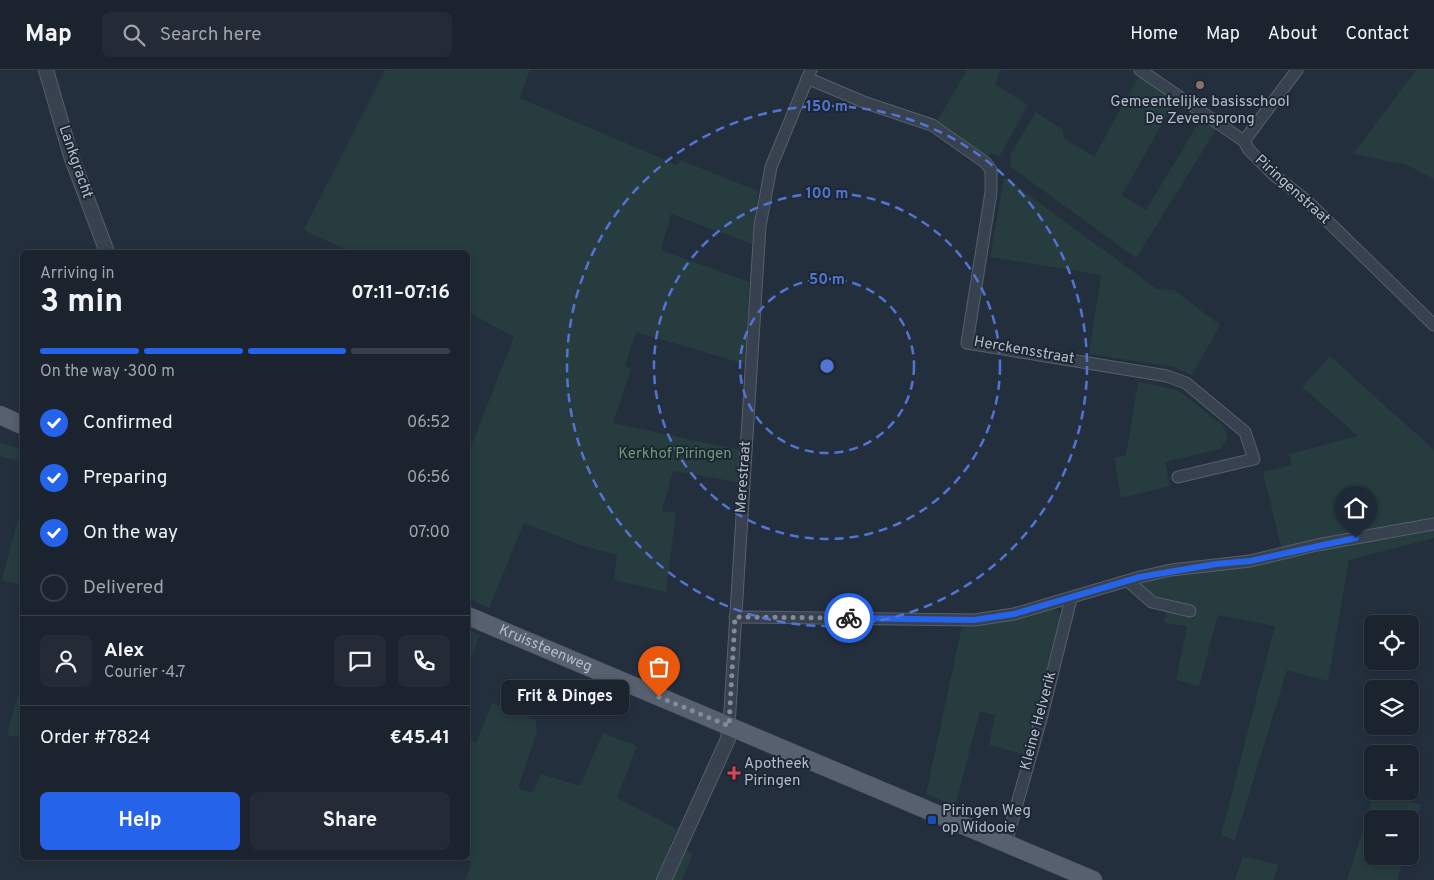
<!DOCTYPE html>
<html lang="en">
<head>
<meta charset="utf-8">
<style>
	:root { --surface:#1b232e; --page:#242b36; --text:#f1f3f6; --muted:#a0a4aa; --line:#39404a; --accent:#2563eb }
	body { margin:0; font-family:Overpass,sans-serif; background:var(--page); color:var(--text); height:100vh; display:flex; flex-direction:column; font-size:19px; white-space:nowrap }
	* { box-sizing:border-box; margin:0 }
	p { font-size:16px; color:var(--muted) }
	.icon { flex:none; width:28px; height:28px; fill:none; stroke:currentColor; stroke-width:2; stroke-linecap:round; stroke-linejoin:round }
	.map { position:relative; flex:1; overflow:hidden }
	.details { position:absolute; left:20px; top:180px; width:450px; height:610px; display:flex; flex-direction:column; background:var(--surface); border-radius:8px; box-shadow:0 2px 8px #0003,0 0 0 1px var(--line) }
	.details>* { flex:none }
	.tools { position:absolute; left:1364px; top:545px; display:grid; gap:10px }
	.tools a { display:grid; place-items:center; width:55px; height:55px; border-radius:8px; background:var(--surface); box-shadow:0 2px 8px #0003,0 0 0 1px var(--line); font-size:25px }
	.pin { position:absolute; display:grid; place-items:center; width:42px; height:42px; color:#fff; margin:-51px -21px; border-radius:50% 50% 50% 0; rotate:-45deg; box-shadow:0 0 5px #0007 }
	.pin .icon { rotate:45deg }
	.courier { position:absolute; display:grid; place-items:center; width:50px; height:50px; margin:-25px; border:4px solid #2563eb; border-radius:50%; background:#fff; color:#222; box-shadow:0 1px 6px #0007 }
	.bubble { position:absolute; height:35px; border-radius:8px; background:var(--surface); box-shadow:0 2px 8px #0003,0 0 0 1px var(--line); font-size:16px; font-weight:700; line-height:35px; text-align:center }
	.overview em { font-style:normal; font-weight:700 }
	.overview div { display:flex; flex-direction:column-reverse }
	.overview { display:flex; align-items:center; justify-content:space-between; height:85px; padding:0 20px }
	h1 { font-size:32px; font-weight:700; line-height:38px }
	.bar { display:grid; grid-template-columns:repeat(4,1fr); gap:8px 5px; align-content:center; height:60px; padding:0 20px }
	.bar i { height:6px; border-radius:4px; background:var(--line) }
	.bar .current { background:var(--accent) }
	.bar p { grid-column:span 4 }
	.line { display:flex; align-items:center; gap:12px; padding:0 20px; border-top:1px solid var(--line) }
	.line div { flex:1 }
	.round { display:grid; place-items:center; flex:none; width:52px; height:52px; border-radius:8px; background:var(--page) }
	ol { padding:0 20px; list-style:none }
	li { display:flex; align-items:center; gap:15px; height:55px }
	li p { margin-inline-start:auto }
	li .icon { padding:5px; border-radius:50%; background:var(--accent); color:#fff; stroke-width:4 }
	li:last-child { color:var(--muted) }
	li i { width:28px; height:28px; border:2px solid var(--line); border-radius:50% }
	.cta { display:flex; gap:10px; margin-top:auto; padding:10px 20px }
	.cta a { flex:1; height:58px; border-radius:8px; background:var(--accent); color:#fff; font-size:20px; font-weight:700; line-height:58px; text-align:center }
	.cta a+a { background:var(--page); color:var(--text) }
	header { display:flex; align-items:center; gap:30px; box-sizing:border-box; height:70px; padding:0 25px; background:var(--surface); border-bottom:1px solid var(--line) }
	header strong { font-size:24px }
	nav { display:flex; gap:28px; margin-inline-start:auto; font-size:18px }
	.search { width:350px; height:45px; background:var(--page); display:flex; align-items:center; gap:12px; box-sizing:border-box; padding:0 18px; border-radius:8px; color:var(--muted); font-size:19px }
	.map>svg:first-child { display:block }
</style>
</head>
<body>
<header>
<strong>Map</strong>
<div class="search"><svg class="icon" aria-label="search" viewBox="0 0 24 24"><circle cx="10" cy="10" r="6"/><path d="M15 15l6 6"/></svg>Search here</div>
<nav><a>Home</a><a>Map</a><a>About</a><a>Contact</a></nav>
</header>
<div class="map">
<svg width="1434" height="810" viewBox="0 0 1434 810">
	<rect width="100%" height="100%" fill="#242f3e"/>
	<g fill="#263c3f">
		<polygon points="385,0 530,0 520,28 677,95 680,90 758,121 752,174 671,144 661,180 749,212 745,294 636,262 625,296 631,299 613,353 740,380 737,412 673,401 662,441 676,443 666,522 614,510 617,485 583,476 524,453 489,538 468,528 468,384 514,267 468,242 468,182 351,182 304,160"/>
		<polygon points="967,0 1001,0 995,14 1028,35 999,87 991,83 987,86 937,51"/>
		<polygon points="1416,0 1434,0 1434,109 1407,95 1353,84"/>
		<polygon points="1140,4 1175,31 1122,125 1146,140 1202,47 1217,58 1136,188 1011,97 1010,85 1036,42 1063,60 1064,68 1094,87"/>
		<polygon points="1004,107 1157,219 1174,220 1220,255 1192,305 1173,297 1089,284 1101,205 990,187"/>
		<polygon points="1330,286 1434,380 1434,468 1349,490 1328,611 1287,600 1235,770 1221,765 1275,556 1218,545 1199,616 1176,610 1187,556 1164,553 1168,531 1147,522 1138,511 1282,481 1263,402 1292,395 1289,384 1358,366 1302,317"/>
		<polygon points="1138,312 1178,320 1223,356 1228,368 1220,379 1165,392 1170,416 1121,428 1114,388 1126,385"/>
		<polygon points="0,372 22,380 22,392 0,386"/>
		<polygon points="22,434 22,515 2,510"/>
		<polygon points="1054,539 1059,542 1061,548 1026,685 989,675 995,645 980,641 955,736 926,724 962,556 999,552"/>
		<polygon points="468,560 480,565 468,595"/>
		<polygon points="22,609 22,668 7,665"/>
		<polygon points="492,633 536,650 537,662 518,718 532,723 541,704 580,716 603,663 637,676 617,728 677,759 656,810 465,810 472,792 457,788 468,788 468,669 476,673"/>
		<polygon points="1375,721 1421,735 1410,770 1410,749 1372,749 1372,786 1405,786 1397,810 1347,810"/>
		<polygon points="684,779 693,784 682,810 671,810"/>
		<polygon points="1243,786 1279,795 1273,810 1235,810"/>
	</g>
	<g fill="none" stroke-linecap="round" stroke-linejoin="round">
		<g stroke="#565f6c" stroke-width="13">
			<g id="minor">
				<polyline points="1140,0 1244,71 1249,80 1273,104 1307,131 1434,255"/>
				<polyline points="807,8 866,33 932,55 986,93 991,100 991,122 967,273 1167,306 1186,313 1245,362 1254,389 1178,407"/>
				<polyline points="1244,71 1297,0"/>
				<polyline points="1128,511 1152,532 1190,541"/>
				<polyline points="735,547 974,550 1014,544 1140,507 1171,500 1250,491 1317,475 1434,454"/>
				<polyline points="729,656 760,156 771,97 811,0"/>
				<polyline points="1006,773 1041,649 1071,529"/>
			</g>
		</g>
		<g stroke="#565f6c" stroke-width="16">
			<g id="tertiary">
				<polyline points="46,0 71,86 107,182"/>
				<polyline points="664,810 728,669 729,656"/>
			</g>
		</g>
		<g stroke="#414a57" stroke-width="19">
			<g id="primary">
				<polyline points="0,345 22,355"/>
				<path id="s1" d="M 468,546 L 1093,810"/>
			</g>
		</g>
		<use href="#minor" stroke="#38414e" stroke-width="11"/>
		<use href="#tertiary" stroke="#38414e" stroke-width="14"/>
		<use href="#primary" stroke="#56606e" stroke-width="18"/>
	</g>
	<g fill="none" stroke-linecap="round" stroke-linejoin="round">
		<polyline stroke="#828b98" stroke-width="5" stroke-dasharray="0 9" points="659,627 729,656 735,547 849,548"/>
		<polyline stroke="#2563eb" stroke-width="6" points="849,548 974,550 1014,544 1140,507 1216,494 1250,491 1356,468"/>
	</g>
	<g fill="none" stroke="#5274d3" stroke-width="2.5" stroke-dasharray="9 6">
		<circle cx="827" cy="296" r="87"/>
		<circle cx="827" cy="296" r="173"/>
		<circle cx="827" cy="296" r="260"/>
	</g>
	<circle fill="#8d6e63" stroke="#1d2633" stroke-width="2" cx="1200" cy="15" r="5"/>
	<path fill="#e0444e" stroke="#1d2633" stroke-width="2" d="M731.5 695.5h5v5h5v5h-5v5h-5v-5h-5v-5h5z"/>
	<rect fill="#1a4fb4" stroke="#1d2633" stroke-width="2" x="927" y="745" width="10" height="10" rx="2.5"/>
	<g text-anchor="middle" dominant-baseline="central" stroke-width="4" stroke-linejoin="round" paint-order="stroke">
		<g font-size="15" fill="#b4bcc9" stroke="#1d2633" text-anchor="start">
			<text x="1200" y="32" text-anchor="middle">Gemeentelijke basisschool<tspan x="1200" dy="17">De Zevensprong</tspan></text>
			<text x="744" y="694">Apotheek<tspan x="744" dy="17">Piringen</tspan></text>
			<text x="942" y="741">Piringen Weg<tspan x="942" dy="17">op Widooie</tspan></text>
		</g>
		<g font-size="15" fill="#b4bcc9" stroke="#1d2633">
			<text transform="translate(75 92) rotate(71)">Lankgracht</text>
			<text transform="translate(1292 120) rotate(42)">Piringenstraat</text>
			<text transform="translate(1024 281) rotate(10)">Herckensstraat</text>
			<text transform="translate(744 407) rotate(-86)">Merestraat</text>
			<text stroke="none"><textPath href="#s1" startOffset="84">Kruissteenweg</textPath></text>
			<text transform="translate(1039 651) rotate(-75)">Kleine Helverik</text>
		</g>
		<g font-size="15" fill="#6b9a76" stroke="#1d2633">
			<text x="675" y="384">Kerkhof Piringen</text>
		</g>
	</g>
	<circle cx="827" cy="296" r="8" fill="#5274d3" stroke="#1d2633" stroke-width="2.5"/>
	<g font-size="15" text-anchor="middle" font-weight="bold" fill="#5274d3" stroke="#1d2633" stroke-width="4" stroke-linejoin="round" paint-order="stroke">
		<text x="827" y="41">150 m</text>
		<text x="827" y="128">100 m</text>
		<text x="827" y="214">50 m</text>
	</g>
</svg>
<div class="tools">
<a><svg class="icon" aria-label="locate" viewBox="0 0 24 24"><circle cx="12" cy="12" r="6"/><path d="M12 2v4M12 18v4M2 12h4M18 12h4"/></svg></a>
<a><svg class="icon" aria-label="layers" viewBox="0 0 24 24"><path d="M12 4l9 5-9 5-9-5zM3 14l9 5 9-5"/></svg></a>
<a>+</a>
<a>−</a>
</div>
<div class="pin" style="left:659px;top:627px;background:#ea580c"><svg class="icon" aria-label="bag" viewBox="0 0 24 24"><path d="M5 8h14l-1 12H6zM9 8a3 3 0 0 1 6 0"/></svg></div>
<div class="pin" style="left:1356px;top:468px;background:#1f2937"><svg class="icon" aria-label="home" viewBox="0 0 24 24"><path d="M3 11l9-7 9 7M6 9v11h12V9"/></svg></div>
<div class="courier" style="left:849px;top:548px"><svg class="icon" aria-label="bike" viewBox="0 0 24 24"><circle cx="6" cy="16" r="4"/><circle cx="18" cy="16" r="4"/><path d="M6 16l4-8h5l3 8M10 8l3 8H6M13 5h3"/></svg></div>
<div class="bubble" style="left:501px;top:610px;width:128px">Frit &amp; Dinges</div>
<section class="details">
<div class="overview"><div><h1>3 min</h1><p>Arriving in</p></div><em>07:11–07:16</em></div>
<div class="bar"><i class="current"></i><i class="current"></i><i class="current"></i><i></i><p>On the way · 300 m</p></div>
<ol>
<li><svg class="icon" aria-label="check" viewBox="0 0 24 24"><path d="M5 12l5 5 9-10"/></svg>Confirmed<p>06:52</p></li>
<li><svg class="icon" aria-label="check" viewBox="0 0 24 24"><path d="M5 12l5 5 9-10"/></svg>Preparing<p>06:56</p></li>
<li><svg class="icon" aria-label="check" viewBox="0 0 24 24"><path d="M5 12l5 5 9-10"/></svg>On the way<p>07:00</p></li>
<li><i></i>Delivered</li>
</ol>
<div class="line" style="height:90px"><a class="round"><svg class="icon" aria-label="person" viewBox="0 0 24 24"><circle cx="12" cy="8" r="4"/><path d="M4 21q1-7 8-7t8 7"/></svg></a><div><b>Alex</b><p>Courier · 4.7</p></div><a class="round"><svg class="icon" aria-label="chat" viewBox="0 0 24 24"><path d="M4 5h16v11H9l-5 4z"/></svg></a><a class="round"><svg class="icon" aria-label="phone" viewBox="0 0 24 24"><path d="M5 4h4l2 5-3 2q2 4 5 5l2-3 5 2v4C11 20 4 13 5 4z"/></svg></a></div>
<div class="line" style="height:65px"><div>Order #7824</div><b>€45.41</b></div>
<div class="cta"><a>Help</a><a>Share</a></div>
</section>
</div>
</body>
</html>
